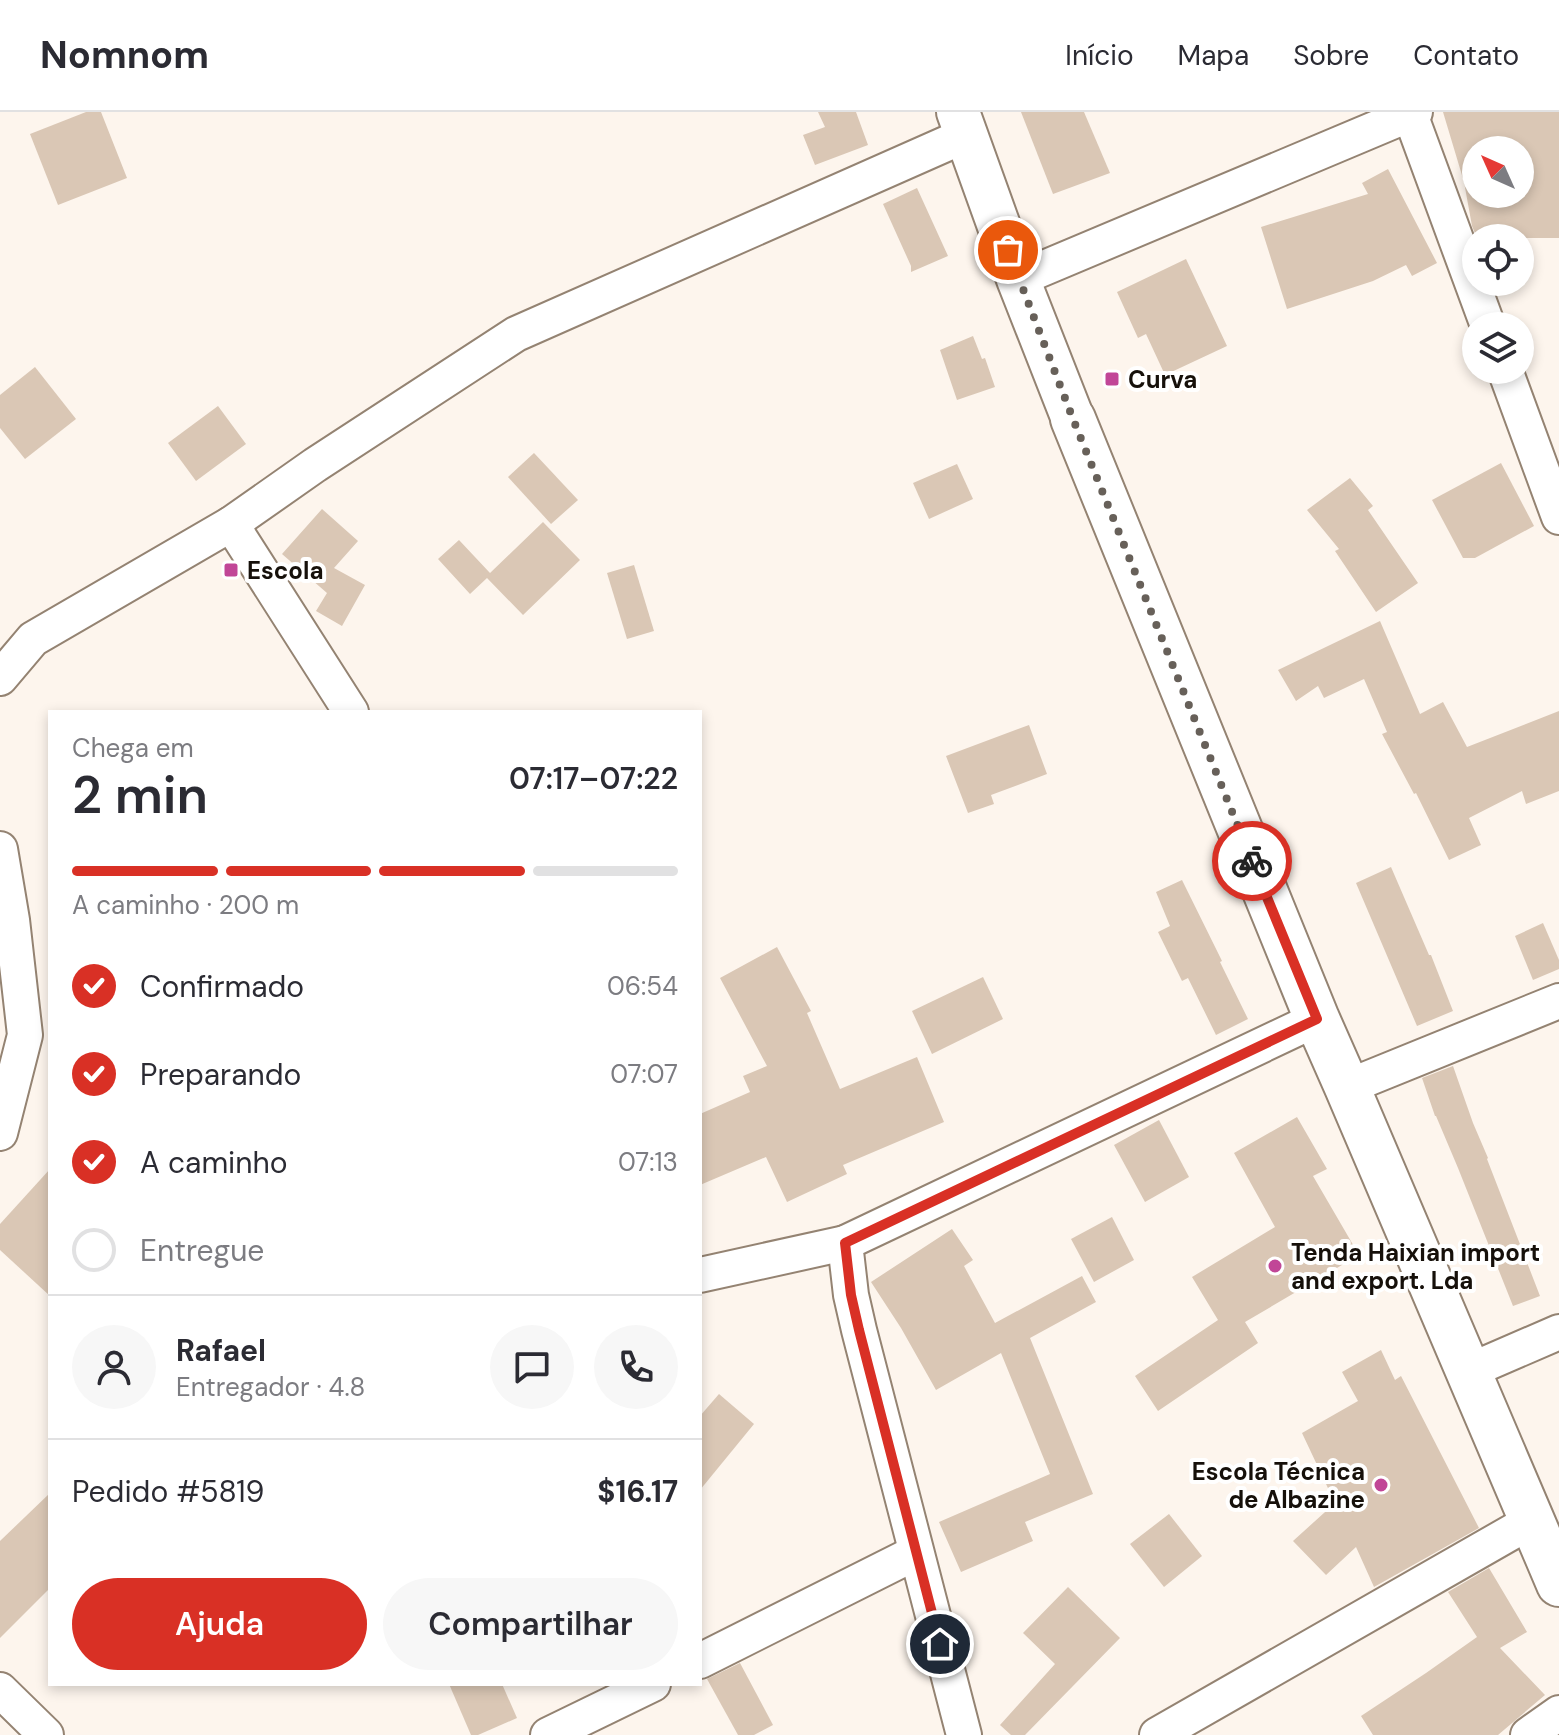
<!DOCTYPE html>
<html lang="pt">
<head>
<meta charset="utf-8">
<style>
	:root { --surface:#fff; --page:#f7f7f7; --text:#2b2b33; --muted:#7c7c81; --line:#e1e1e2; --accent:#d93025 }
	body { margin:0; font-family:"DM Sans",sans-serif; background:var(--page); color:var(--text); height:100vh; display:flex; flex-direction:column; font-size:30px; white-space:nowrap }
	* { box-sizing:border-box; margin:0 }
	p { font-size:26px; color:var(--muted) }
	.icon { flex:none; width:44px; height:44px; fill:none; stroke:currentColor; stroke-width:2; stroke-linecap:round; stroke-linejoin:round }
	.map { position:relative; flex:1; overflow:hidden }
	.sheet { position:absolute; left:48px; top:598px; width:654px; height:976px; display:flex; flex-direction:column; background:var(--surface); border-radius:0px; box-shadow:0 4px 12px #0003 }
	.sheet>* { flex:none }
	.needle { width:52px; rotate:315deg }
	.tools { position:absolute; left:1462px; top:24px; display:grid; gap:16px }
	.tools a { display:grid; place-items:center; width:72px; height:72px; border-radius:50%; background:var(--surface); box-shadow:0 4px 12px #0003; font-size:40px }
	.pin { position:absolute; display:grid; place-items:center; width:68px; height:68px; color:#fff; margin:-34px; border:4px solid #fff; border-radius:50%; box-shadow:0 2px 8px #0007 }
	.courier { position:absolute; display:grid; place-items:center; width:80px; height:80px; margin:-40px; border:6px solid #d93025; border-radius:50%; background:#fff; color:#222; box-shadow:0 2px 10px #0007 }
	.headline em { font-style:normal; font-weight:600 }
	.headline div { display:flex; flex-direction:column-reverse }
	.headline { display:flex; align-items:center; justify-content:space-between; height:136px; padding:0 24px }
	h1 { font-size:52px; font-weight:600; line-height:60px }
	.bar { display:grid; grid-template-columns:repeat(4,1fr); gap:12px 8px; align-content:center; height:96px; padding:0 24px }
	.bar i { height:10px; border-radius:6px; background:var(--line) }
	.bar .active { background:var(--accent) }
	.bar p { grid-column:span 4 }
	.line { display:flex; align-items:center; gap:20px; padding:0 24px; border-top:2px solid var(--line) }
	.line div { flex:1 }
	.round { display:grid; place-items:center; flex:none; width:84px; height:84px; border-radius:42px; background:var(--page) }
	ol { padding:0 24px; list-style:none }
	li { display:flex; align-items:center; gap:24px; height:88px }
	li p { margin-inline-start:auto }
	li .icon { padding:8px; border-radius:50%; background:var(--accent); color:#fff; stroke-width:4 }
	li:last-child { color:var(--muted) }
	li i { width:44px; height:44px; border:4px solid var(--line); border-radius:50% }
	.primary-button { display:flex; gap:16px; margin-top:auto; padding:16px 24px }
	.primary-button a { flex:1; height:92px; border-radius:48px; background:var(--accent); color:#fff; font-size:32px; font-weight:600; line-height:92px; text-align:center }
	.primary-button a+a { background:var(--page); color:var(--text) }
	header { display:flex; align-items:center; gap:48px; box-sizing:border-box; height:112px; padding:0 40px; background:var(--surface); border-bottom:2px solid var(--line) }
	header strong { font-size:38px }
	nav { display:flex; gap:44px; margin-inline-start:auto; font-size:28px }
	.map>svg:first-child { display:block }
</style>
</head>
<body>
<header>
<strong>Nomnom</strong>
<nav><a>Início</a><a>Mapa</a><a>Sobre</a><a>Contato</a></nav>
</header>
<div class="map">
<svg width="1559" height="1623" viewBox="0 0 1559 1623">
	<rect width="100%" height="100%" fill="#fdf5ed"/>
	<g fill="#dac7b5" fill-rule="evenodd">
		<polygon points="86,0 101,0 127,66 58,93 30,22"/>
		<polygon points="818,0 856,0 868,33 815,53 803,23 825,15"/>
		<polygon points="1021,0 1084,0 1110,61 1053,82"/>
		<path d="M 1443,0 L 1559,0 L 1559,126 L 1477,126 L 1472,114 L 1464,70 ZM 1476,38 L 1520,38 L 1520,82 L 1476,82 Z"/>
		<polygon points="1388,57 1437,151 1412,164 1406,153 1373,169 1287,197 1261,115 1368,82 1362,71"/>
		<polygon points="917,76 948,144 911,160 911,154 883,92"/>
		<polygon points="1186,147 1227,234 1165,263 1146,222 1138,226 1117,180"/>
		<polygon points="973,224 982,247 985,246 995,275 957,288 940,238"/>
		<polygon points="35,255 76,307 25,347 0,316 0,283"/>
		<polygon points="218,294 246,332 196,369 168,331"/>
		<polygon points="534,341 578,388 551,412 508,365"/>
		<polygon points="1501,351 1534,414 1475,446 1463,446 1432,388"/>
		<polygon points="957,352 973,387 929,407 913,371"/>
		<polygon points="1350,366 1373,394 1368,398 1418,471 1376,500 1335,439 1339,437 1307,398"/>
		<polygon points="322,397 358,429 334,456 365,473 342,514 316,499 327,481 282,442"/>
		<polygon points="543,410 580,448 523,503 487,466 470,482 438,447 459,428 490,461"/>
		<polygon points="634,453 654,519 627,527 607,461"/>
		<polygon points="1380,509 1420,602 1443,590 1467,635 1559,599 1559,679 1526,692 1522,679 1469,706 1481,733 1449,748 1416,681 1414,682 1382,622 1387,620 1364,567 1324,586 1318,574 1296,589 1278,558"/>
		<polygon points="1029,613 1047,662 991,683 994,692 968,701 946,644"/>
		<polygon points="1391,755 1429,843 1431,843 1453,899 1417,914 1356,771"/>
		<polygon points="1182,768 1222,849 1220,850 1248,907 1216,923 1188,866 1182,869 1158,820 1170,814 1156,780"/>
		<polygon points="1543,811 1559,848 1559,857 1533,868 1515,824"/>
		<polygon points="777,835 811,899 807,901 840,977 917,945 944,1010 843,1053 847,1062 787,1090 766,1045 700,1073 700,1002 750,980 743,964 767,954 720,866"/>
		<polygon points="983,865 1003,907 932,942 912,899"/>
		<polygon points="1453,954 1473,1011 1488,1046 1487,1047 1540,1184 1513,1194 1458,1056 1436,1004 1435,1004 1422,966"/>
		<polygon points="1297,1005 1327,1057 1313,1064 1359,1143 1245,1210 1258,1231 1158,1299 1135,1264 1218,1208 1192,1165 1275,1115 1234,1041"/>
		<polygon points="1159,1008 1189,1065 1145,1090 1114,1033"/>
		<polygon points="50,1057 50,1184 0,1138 0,1112"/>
		<polygon points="1112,1105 1134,1148 1094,1170 1071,1127"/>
		<polygon points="952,1117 973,1148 964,1154 995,1211 1082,1164 1096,1190 1030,1226 1093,1382 1025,1410 1033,1429 961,1460 939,1410 1050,1362 1001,1241 936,1278 901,1216 871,1170"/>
		<polygon points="1381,1238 1395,1268 1401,1264 1479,1416 1374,1475 1356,1435 1326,1463 1293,1429 1335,1391 1302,1321 1358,1289 1342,1260"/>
		<polygon points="719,1282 754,1312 700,1378 700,1304"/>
		<polygon points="50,1381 50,1476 0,1526 0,1429"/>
		<polygon points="1169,1402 1202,1444 1164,1475 1130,1432"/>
		<polygon points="1489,1456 1527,1520 1500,1536 1545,1583 1498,1623 1373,1623 1361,1604 1426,1561 1477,1525 1448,1480"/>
		<polygon points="1068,1475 1120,1526 1025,1623 1011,1623 1000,1613 1055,1552 1023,1521"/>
		<polygon points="740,1551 773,1613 754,1623 738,1623 707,1567"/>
		<polygon points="449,1572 502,1572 517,1606 478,1623 471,1623"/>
	</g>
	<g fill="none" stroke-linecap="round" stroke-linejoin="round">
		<g stroke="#948372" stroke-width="38">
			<g id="minor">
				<polyline points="1410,2 1488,214"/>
				<polyline points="1018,167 1415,0"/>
				<polyline points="1505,258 1559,405"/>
				<polyline points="231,412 351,600"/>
				<polyline points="0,566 33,527 231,412 315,353 516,222 966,23"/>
				<polyline points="0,737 12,808 25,923 0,1021"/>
				<polyline points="1347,975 1559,889"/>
				<polyline points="700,1163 845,1131"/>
				<polyline points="1469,1259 1559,1220"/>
				<polyline points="700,1549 915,1441"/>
				<polyline points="0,1578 46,1623"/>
				<polyline points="548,1623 653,1572"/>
				<polyline points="964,1623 859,1218 851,1183 845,1131 1317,907"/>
				<polyline points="1157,1623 1533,1408"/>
				<polyline points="1528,1623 1559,1601"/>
			</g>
		</g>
		<g stroke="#948372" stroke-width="46">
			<polyline id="tertiary" points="958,0 1018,167 1073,307"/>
		</g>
		<g stroke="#948372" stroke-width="48">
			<polyline id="secondary" points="1073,307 1317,907 1347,975 1559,1472"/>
		</g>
		<use href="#minor" stroke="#fff" stroke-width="34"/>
		<use href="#tertiary" stroke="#fff" stroke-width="42"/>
		<use href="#secondary" stroke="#fff" stroke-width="44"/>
	</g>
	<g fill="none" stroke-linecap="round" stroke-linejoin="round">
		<polyline stroke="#676059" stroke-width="8" stroke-dasharray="0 14.4" points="1008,138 1073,307 1252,749"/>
		<polyline stroke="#d93025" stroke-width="10" points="940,1532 859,1218 851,1183 845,1131 1317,907 1252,749"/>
	</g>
	<g fill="#c14697" stroke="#fff" stroke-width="3">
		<rect x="1104" y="259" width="16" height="16" rx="4"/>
		<rect x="223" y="450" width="16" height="16" rx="4"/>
		<circle cx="1275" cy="1154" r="8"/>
		<circle cx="1381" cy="1373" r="8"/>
	</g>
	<g text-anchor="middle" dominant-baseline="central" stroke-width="8" stroke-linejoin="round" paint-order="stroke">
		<g font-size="24" font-weight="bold" fill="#16100a" stroke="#fff" text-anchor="start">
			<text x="1128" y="267">Curva</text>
			<text x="247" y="458">Escola</text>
			<text x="1291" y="1140">Tenda Haixian import<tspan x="1291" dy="28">and export. Lda</tspan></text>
			<text x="1365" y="1359" text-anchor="end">Escola Técnica<tspan x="1365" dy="28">de Albazine</tspan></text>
		</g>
	</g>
</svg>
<div class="tools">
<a><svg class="needle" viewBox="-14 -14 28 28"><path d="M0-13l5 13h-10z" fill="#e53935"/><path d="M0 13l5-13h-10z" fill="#7c7c81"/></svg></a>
<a><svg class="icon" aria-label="locate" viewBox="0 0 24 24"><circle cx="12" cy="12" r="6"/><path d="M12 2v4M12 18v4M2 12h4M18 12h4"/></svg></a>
<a><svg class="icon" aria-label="layers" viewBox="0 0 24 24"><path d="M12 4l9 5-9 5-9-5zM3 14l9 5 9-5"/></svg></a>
</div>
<div class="pin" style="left:1008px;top:138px;background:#ea580c"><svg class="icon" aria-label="bag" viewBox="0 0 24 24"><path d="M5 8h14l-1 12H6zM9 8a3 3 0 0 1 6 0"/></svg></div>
<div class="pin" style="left:940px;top:1532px;background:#1f2937"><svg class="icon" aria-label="home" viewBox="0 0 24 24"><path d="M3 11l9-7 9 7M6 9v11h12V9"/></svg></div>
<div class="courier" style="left:1252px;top:749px"><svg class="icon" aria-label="bike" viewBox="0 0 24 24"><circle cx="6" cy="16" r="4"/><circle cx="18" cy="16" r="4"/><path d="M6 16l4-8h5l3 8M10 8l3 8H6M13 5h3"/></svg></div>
<section class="sheet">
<div class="headline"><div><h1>2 min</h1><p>Chega em</p></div><em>07:17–07:22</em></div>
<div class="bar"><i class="active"></i><i class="active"></i><i class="active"></i><i></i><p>A caminho · 200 m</p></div>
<ol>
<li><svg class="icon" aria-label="check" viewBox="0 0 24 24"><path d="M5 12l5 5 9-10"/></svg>Confirmado<p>06:54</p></li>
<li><svg class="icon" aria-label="check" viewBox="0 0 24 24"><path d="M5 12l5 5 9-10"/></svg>Preparando<p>07:07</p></li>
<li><svg class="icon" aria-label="check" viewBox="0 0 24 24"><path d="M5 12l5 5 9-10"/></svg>A caminho<p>07:13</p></li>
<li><i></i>Entregue</li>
</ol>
<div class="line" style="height:144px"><a class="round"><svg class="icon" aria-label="person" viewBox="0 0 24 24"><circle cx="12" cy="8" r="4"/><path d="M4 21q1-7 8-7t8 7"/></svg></a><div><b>Rafael</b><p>Entregador · 4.8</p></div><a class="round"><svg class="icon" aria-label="chat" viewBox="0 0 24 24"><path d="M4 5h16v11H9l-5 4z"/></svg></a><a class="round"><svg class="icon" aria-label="phone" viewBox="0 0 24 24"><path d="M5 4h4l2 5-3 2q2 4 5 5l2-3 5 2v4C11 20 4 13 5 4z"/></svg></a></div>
<div class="line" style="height:104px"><div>Pedido #5819</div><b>$16.17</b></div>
<div class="primary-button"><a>Ajuda</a><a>Compartilhar</a></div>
</section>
</div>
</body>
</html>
